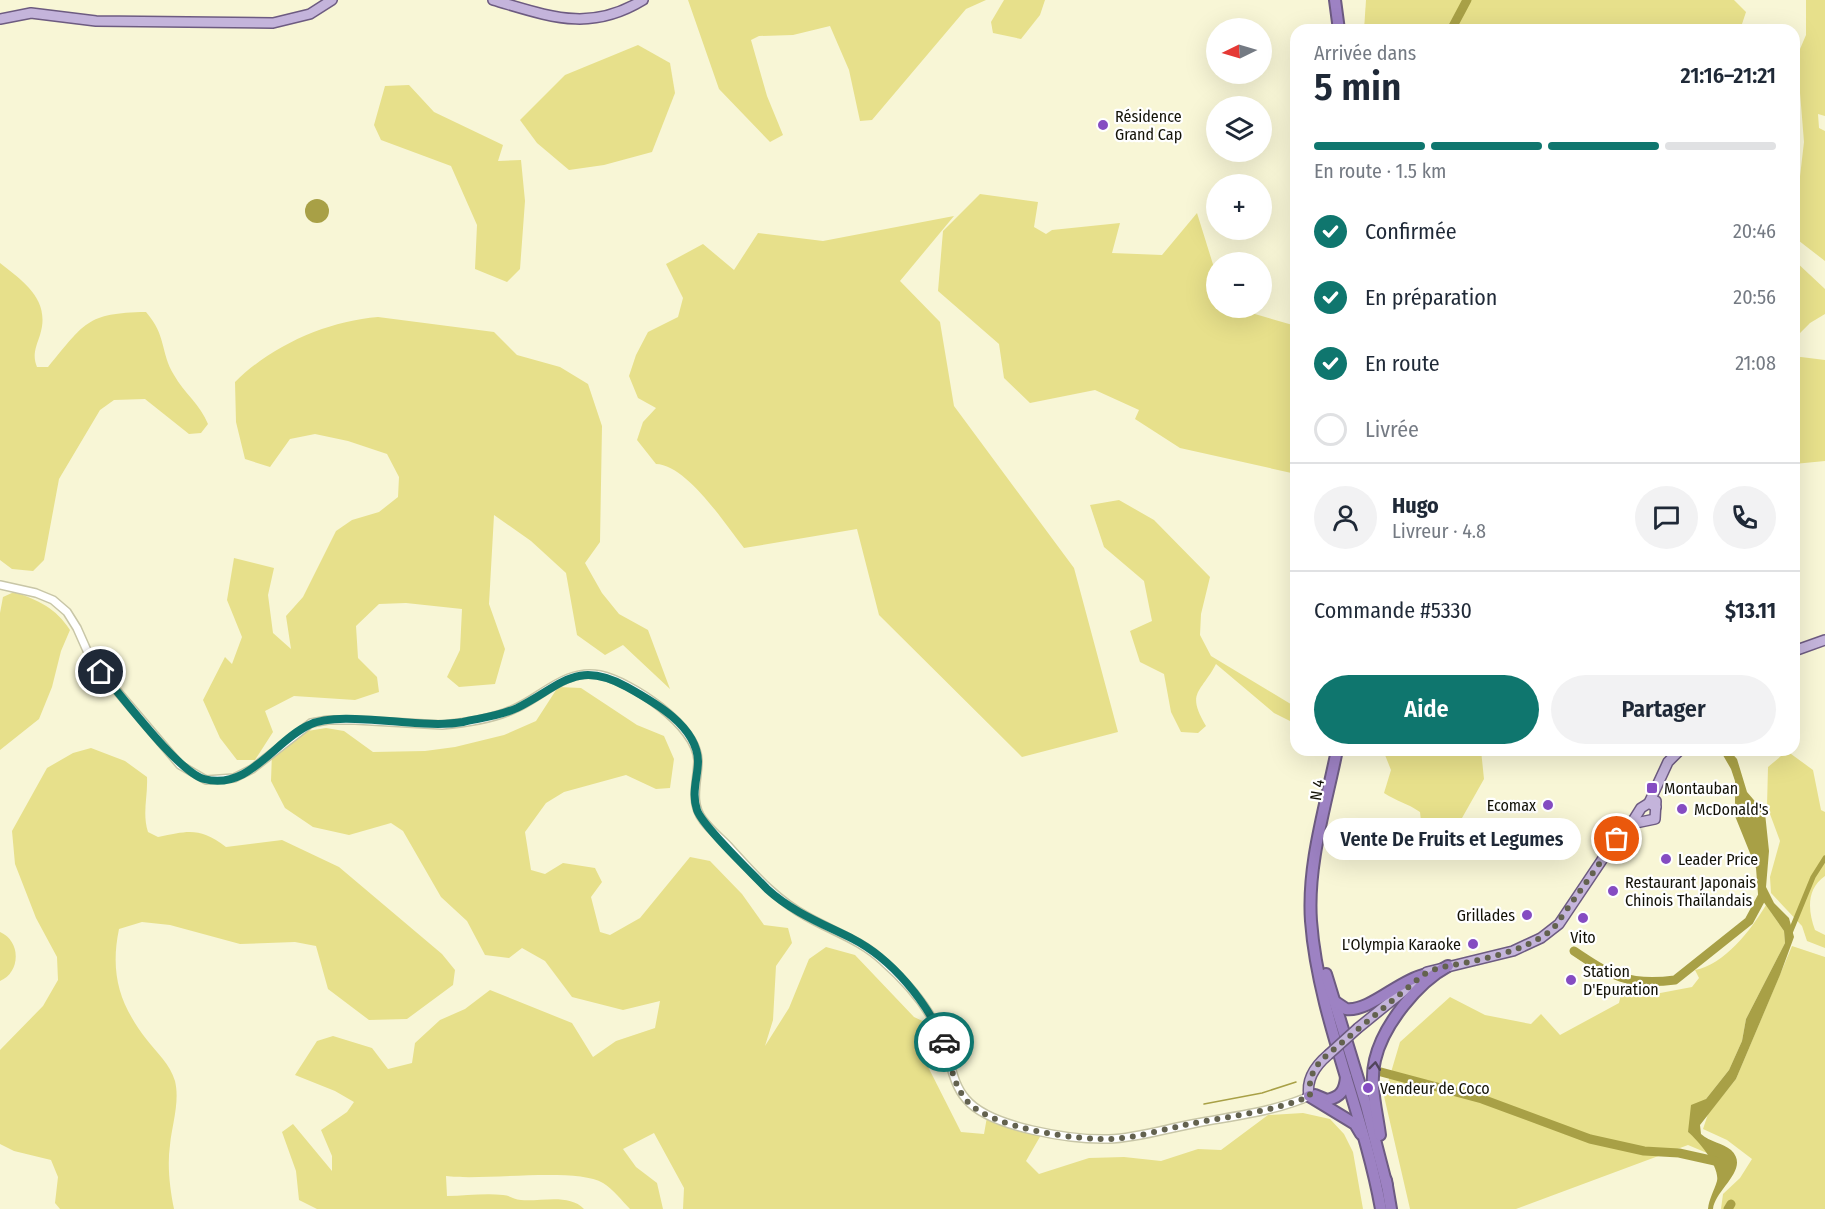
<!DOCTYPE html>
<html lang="fr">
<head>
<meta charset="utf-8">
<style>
	:root { --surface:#fff; --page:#f2f2f3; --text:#1f2937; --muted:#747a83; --line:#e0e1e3; --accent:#0f766e }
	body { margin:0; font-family:"Fira Sans Condensed",sans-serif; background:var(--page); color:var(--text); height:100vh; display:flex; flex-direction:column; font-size:22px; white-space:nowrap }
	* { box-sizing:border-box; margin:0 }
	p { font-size:20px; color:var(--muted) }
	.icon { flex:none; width:33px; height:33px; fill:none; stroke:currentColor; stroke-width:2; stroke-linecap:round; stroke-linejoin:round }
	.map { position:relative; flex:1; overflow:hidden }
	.panel { position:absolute; left:1290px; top:24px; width:510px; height:732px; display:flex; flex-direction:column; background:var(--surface); border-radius:18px; box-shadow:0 6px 24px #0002 }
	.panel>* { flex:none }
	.needle { width:39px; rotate:265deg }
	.fabs { position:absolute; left:1206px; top:18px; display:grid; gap:12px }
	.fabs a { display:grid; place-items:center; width:66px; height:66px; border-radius:50%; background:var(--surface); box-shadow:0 6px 24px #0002; font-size:30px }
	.pin { position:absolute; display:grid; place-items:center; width:51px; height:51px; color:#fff; margin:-26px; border:3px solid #fff; border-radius:50%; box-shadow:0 2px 6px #0007 }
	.courier { position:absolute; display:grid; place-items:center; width:60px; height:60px; margin:-30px; border:4px solid #0f766e; border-radius:50%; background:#fff; color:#222; box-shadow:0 2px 8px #0007 }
	.bubble { position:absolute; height:42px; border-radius:21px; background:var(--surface); box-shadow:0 6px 24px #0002; font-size:20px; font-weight:600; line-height:42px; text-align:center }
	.headline em { font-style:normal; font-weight:600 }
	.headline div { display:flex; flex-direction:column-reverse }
	.headline { display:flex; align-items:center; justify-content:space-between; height:102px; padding:0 24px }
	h1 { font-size:39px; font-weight:600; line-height:45px }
	.bar { display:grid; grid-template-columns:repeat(4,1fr); gap:9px 6px; align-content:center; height:72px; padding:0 24px }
	.bar i { height:8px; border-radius:4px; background:var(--line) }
	.bar .selected { background:var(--accent) }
	.bar p { grid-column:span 4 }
	.line { display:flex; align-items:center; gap:15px; padding:0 24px; border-top:2px solid var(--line) }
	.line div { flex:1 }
	.round { display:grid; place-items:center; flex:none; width:63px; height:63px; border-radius:32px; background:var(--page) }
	ol { padding:0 24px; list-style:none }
	li { display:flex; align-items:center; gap:18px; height:66px }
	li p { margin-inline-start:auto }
	li .icon { padding:6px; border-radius:50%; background:var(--accent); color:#fff; stroke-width:4 }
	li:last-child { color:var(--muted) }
	li i { width:33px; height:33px; border:3px solid var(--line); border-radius:50% }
	.action { display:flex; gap:12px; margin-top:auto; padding:12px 24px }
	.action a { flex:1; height:69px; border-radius:36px; background:var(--accent); color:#fff; font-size:24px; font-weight:600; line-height:69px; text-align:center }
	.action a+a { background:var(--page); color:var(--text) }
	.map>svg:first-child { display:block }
</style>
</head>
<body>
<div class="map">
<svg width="1825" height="1209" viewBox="0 0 1825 1209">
	<rect width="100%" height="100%" fill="#f8f6d6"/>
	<g fill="#e7e08b">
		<polygon points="688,0 986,0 966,9 872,120 860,121 849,70 830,26 793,35 759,36 751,40 767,96 783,135 770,142 719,89"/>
		<polygon points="1004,0 1045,0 1040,15 1021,39 993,33 991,22"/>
		<polygon points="1366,0 1734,0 1746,12 1740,30 1364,30"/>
		<polygon points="1806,0 1825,0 1825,116 1818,114 1819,128 1825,131 1825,261 1794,237 1794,210 1797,202 1804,142 1797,56 1806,35"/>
		<polygon points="638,45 670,63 675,93 652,152 604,165 569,170 537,143 520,120 565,75"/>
		<polygon points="409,85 434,112 503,145 498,161 521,160 525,201 520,269 507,282 475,269 477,225 451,166 381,140 374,125 385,86"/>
		<polygon points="980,194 1038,202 1034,227 1046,234 1052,230 1120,223 1112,253 1162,255 1197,213 1216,274 1216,308 1227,308 1230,315 1248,312 1296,326 1296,474 1180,448 1135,419 1139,410 1095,390 1030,403 1004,378 999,344 938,291 943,231"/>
		<path d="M 954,216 L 900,281 L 940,322 L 954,406 L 1074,568 L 1118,732 L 1022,757 L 879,615 L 857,529 L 744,548 C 725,524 687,465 656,464 L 637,440 L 643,422 L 656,408 L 638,398 L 629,376 L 636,355 L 648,332 L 678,317 L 683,298 L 666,264 L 703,244 L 734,270 L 758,233 L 823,241 Z"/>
		<polygon points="1794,260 1825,289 1825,314 1810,323 1799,334 1794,333"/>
		<path d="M 0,263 C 24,282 51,300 40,335 C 36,347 32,355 37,367 L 48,367 C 85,323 86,313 146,312 C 167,336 160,352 174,375 C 184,393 200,404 208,424 L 201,433 L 189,434 L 145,399 L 114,400 L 100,410 L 59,479 L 44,560 L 33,571 L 12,569 L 0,560 Z"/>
		<path d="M 378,317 L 494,332 L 517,355 L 560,367 L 588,384 L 602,426 L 600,542 L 585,563 L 602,593 L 619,614 L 648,630 L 670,689 L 623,645 L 605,655 L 577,635 L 566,573 L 531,541 L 494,515 L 489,604 L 505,649 L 495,684 L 459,687 L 447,677 L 460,650 L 462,609 L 406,603 L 379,604 L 356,626 L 358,658 L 377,677 L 379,692 L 355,700 L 294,696 L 265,711 L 273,732 L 255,760 L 237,760 L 220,738 L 203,700 L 225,657 L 232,664 L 242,637 L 227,600 L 234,558 L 274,568 L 268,595 L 273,633 L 291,649 L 286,616 L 303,597 L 336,531 L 352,520 L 379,512 L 398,497 L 399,477 L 387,454 L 348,441 L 315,434 L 290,439 L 270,467 L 245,459 L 236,422 L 235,382 C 271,346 327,321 378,317 Z"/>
		<polygon points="1801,357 1825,360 1825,461 1794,464 1794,358"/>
		<path d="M 1119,500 L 1154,520 L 1210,577 L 1201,614 L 1200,635 L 1211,656 L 1294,706 L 1296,703 L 1296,724 L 1274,713 L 1216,664 C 1200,694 1186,692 1206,726 L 1198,733 L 1181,732 L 1171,712 L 1164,674 L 1140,662 L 1130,631 L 1152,621 L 1144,581 L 1104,547 L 1090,505 Z"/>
		<path d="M 14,592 C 38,600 56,608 70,630 L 61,651 L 52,687 L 39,719 L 0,750 L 0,613 L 3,597 Z"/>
		<path d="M 558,687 L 581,688 L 637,725 L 664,736 L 674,759 L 670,788 L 656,789 L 626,775 L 564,792 L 546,803 L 525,832 L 531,870 L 545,874 L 563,863 L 595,868 L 602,882 L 591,897 L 600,932 L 610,935 L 640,918 L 690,857 L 710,861 L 742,894 L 764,925 L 788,928 L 792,943 L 776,966 L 773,1020 L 765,1046 L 789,1008 L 809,959 L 826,947 L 855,955 L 914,1017 L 929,1024 L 918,1047 L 961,1132 L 984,1134 L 987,1117 L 1041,1135 L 1026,1161 L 1039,1174 L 1089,1158 L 1124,1157 L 1161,1161 L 1198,1149 L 1221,1150 L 1268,1115 L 1303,1113 L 1330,1119 L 1344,1134 L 1353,1152 L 1363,1209 L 683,1209 L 684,1188 L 654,1133 L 623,1149 L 636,1167 L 657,1183 L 663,1209 L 630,1209 C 622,1201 613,1189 603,1183 C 576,1167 484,1181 446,1176 L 447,1196 C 465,1196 484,1193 503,1195 C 509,1195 514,1200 521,1200 C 540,1202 569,1193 584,1209 L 317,1209 L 299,1200 L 296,1171 L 282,1132 L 293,1124 L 332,1171 L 332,1156 L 321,1130 L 347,1112 L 354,1102 L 335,1091 L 295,1075 L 317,1041 L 333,1036 L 372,1048 L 388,1069 L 412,1063 L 415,1043 L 440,1020 L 465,1009 L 490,990 L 572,1023 L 593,1057 L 616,1041 L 655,1028 L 660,1001 L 623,1010 L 572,997 L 545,961 L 522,948 L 509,958 L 485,955 L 467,921 L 441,897 L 403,831 L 391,823 L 349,835 L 313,827 L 285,808 L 271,781 L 272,753 L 295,733 L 326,728 L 344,731 L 373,752 L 425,751 L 455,747 L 504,735 L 536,721 Z"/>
		<path d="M 91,748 L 125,761 L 147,777 C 148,797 142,813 148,832 L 158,837 C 189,831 199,827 226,847 L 282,840 L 339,867 L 442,954 L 455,970 L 453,985 L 407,1019 L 369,1020 L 328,989 L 316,946 L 295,942 L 240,944 L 170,925 L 142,922 L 119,929 C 110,973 119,1004 147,1040 C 157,1053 170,1064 175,1081 C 180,1102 172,1125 170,1145 C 167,1166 170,1189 174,1209 L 60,1209 L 55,1203 L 58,1177 L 51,1160 L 14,1151 L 0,1144 L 0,1050 L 43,1006 L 58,980 L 57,957 L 36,918 L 15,864 L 12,831 L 47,768 L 73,753 Z"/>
		<path d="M 1383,750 L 1481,750 L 1484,779 L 1462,818 C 1438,829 1432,828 1420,853 L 1417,851 L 1415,831 L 1421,821 L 1420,812 C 1407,803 1396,801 1384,793 L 1391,770 Z"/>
		<path d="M 1787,751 L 1813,770 L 1821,810 L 1825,812 L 1825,876 C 1806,889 1808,911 1815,930 L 1825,935 L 1825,948 L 1807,941 L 1802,926 L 1771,893 L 1770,877 L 1780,841 L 1767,806 L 1768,767 Z"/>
		<path d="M 1766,905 L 1784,931 L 1785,943 L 1746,1019 L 1742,1041 L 1729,1070 L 1706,1099 L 1688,1132 L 1701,1142 L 1707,1153 L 1688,1145 L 1516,1209 L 1410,1209 L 1384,1096 L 1400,1042 L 1450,997 L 1485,1015 L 1531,1024 L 1541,1014 L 1560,1035 L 1619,1003 L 1623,985 L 1655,994 L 1692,987 L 1699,978 L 1695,970 C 1724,965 1751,930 1766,905 Z"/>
		<path d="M 0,932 C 21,941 21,972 0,981 Z"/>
		<polygon points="1792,946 1825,957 1825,1209 1721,1209 1723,1194 1740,1178 1752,1159 1727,1140 1703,1129 1708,1114 1736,1079"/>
	</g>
	<g fill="#a8a046">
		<circle cx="317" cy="211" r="12"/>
		<path d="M 1720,750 L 1729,750 L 1737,759 L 1747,792 L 1765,813 L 1769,851 L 1766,887 L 1774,903 L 1789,918 L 1794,937 L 1780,975 L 1736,1079 L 1700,1125 L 1701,1134 C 1710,1142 1723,1143 1731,1150 C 1751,1169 1715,1189 1713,1209 L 1708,1209 C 1709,1199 1714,1191 1717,1181 C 1720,1167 1699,1141 1688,1132 L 1691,1105 L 1706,1099 L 1729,1070 L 1742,1041 L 1746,1019 L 1785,943 L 1784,931 L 1758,894 L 1756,868 L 1735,816 L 1735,781 L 1731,769 Z"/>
	</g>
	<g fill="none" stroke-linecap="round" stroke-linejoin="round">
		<polyline stroke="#a8a046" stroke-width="1.5" points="1204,1104 1262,1093 1296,1082"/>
		<polyline stroke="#a8a046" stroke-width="5" points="1790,933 1813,877 1825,858"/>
		<g stroke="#a8a046" stroke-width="9">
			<polyline points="1451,30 1467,0"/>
			<path d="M 1574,951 C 1611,976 1628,986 1675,980 L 1749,921 L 1763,895"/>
			<polyline points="1381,1072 1482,1099 1590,1139 1644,1151 1679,1153 1715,1161"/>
			<polyline points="1728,1209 1731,1204"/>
		</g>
		<g stroke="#c8c6a7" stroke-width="10">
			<path id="minor" d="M 0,585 L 36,593 L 53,600 L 67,612 L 77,628 L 89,655 L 101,672 L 180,765 L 206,780 L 234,778 L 252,769 L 311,723 L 328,720 L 355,720 L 442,725 C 465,723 493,719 514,709 C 542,697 566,668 600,675 C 632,682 696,725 698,760 C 698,781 689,802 703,820 C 711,831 722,839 731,849 C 754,874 775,899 806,916 C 832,931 861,940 883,961 C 908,983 932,1011 943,1042 C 951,1061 952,1083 966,1099 C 990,1128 1073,1140 1109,1139 C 1137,1138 1165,1129 1192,1124 C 1232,1116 1275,1112 1312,1095"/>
		</g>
		<g stroke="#6d5b81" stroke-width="12">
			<g id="major">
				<path d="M 493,0 C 549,16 589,33 643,0"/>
				<polyline points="0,19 31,13 96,21 273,23 310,14 332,0"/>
				<polyline points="1794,651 1825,640"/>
				<polyline points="1649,803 1668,762 1680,750"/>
				<polyline points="1631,824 1655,819 1656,801"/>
				<polyline points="1358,1028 1427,972 1513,951 1541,938 1559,924 1610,848 1631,824 1641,808 1649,803 1656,807"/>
				<path d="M 1309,1096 C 1306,1079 1315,1066 1328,1055"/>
			</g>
		</g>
		<g stroke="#6d5b81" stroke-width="14">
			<g id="highway">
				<polyline points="1335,0 1339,30"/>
				<path d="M 1337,750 C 1326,805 1307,864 1311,921 C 1318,1016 1364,1113 1381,1209"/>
				<polyline points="1326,974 1366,1105 1387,1186"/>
				<path d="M 1334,1001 L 1346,1009 C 1369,1012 1398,981 1423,975"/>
				<path d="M 1315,1095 L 1327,1100 C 1341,1097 1345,1090 1346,1077"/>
				<polyline points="1309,1096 1355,1124 1361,1134"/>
				<path d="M 1380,1135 C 1377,1111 1369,1084 1375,1060 C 1383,1025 1418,982 1448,966"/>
				<polyline points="1386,1180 1391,1209"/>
			</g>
		</g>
		<use href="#minor" stroke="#fff" stroke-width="7"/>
		<use href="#major" stroke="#c4b4db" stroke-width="9"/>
		<use href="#highway" stroke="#9d82c3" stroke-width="10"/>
		<g stroke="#6d5b81" stroke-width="12" stroke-linecap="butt">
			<polyline id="major-bridge" points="1328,1055 1358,1028"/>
		</g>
		<use href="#major-bridge" stroke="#c4b4db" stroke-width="9"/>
	</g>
	<defs><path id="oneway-chevron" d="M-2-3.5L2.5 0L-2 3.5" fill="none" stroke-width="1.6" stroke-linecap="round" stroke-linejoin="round" transform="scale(1.5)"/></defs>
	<use stroke="#51445c" href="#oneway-chevron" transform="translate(1375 1066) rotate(-83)"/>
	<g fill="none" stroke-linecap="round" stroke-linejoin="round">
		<path stroke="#63624f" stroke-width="6" stroke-dasharray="0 10.8" d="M 944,1042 C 951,1063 953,1088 970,1104 C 995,1128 1075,1140 1109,1139 C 1136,1138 1164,1129 1190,1124 C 1230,1116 1272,1112 1310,1096 L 1310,1078 L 1320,1061 L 1423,975 C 1434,968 1447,966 1460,964 C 1493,957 1526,950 1553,929 L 1617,839"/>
		<path stroke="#0f766e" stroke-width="8" d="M 101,672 C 122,696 178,772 204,779 C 249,791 274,741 309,725 C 342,709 420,730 463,722 C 481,718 500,716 517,708 C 561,686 576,659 627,687 C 654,702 697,726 698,761 C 698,777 691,793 697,810 C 703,827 753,874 767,889 C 792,912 823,924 853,939 C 892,959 927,1002 944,1042"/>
	</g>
	<g fill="#854cc2" stroke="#fff" stroke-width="2">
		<circle cx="1103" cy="125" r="6"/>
		<rect x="1646" y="782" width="12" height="12" rx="3"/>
		<circle cx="1548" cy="805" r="6"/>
		<circle cx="1682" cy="809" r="6"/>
		<circle cx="1666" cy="859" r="6"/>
		<circle cx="1613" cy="891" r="6"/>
		<circle cx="1527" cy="915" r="6"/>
		<circle cx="1583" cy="918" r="6"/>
		<circle cx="1473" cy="944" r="6"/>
		<circle cx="1571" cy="980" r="6"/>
		<circle cx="1368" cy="1088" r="6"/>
	</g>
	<g text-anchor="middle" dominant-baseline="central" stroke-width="4.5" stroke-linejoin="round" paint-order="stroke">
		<g font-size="16" fill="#131207" stroke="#fff" text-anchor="start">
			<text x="1115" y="116">Résidence<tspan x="1115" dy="18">Grand Cap</tspan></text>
			<text x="1664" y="788">Montauban</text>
			<text x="1536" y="805" text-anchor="end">Ecomax</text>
			<text x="1694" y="809">McDonald's</text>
			<text x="1678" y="859">Leader Price</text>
			<text x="1625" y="882">Restaurant Japonais<tspan x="1625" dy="18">Chinois Thaïlandais</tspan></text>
			<text x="1515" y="915" text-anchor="end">Grillades</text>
			<text x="1583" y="937" text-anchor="middle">Vito</text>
			<text x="1461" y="944" text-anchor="end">L'Olympia Karaoke</text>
			<text x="1583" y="971">Station<tspan x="1583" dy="18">D'Epuration</tspan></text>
			<text x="1380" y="1088">Vendeur de Coco</text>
		</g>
		<g font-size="16" fill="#131207" stroke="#fff">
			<text transform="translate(1317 790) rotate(-81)">N 4</text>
		</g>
	</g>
</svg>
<div class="fabs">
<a><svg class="needle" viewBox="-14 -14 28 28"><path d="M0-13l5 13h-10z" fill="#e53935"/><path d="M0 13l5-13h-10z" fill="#747a83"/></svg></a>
<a><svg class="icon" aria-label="layers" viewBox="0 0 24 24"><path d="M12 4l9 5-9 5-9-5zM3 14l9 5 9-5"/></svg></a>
<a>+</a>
<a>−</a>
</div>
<div class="pin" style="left:1617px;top:839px;background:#ea580c"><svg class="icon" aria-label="bag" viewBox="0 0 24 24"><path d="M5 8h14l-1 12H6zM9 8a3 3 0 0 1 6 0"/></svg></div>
<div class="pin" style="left:101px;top:672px;background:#1f2937"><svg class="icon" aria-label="home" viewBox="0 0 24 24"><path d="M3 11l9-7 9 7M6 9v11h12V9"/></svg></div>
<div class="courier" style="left:944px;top:1042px"><svg class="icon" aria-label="car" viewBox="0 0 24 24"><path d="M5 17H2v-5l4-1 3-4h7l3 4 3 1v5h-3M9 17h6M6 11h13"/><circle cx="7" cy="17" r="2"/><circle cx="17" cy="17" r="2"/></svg></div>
<div class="bubble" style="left:1323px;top:818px;width:258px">Vente De Fruits et Legumes</div>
<section class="panel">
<div class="headline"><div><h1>5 min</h1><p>Arrivée dans</p></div><em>21:16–21:21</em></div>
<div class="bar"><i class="selected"></i><i class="selected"></i><i class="selected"></i><i></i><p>En route · 1.5 km</p></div>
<ol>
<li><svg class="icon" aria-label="check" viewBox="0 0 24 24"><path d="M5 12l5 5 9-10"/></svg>Confirmée<p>20:46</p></li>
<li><svg class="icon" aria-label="check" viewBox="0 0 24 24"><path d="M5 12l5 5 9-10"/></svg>En préparation<p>20:56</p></li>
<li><svg class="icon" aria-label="check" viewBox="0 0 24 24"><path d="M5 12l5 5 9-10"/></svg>En route<p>21:08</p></li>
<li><i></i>Livrée</li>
</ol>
<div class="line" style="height:108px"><a class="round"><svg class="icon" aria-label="person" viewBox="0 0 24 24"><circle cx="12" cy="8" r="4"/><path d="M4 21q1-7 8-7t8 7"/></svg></a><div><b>Hugo</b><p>Livreur · 4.8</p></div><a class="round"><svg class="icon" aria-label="chat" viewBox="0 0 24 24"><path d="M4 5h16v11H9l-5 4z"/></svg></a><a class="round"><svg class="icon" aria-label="phone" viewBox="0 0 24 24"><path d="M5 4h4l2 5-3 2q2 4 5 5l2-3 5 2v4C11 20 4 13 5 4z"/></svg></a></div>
<div class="line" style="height:78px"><div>Commande #5330</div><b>$13.11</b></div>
<div class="action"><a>Aide</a><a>Partager</a></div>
</section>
</div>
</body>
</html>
